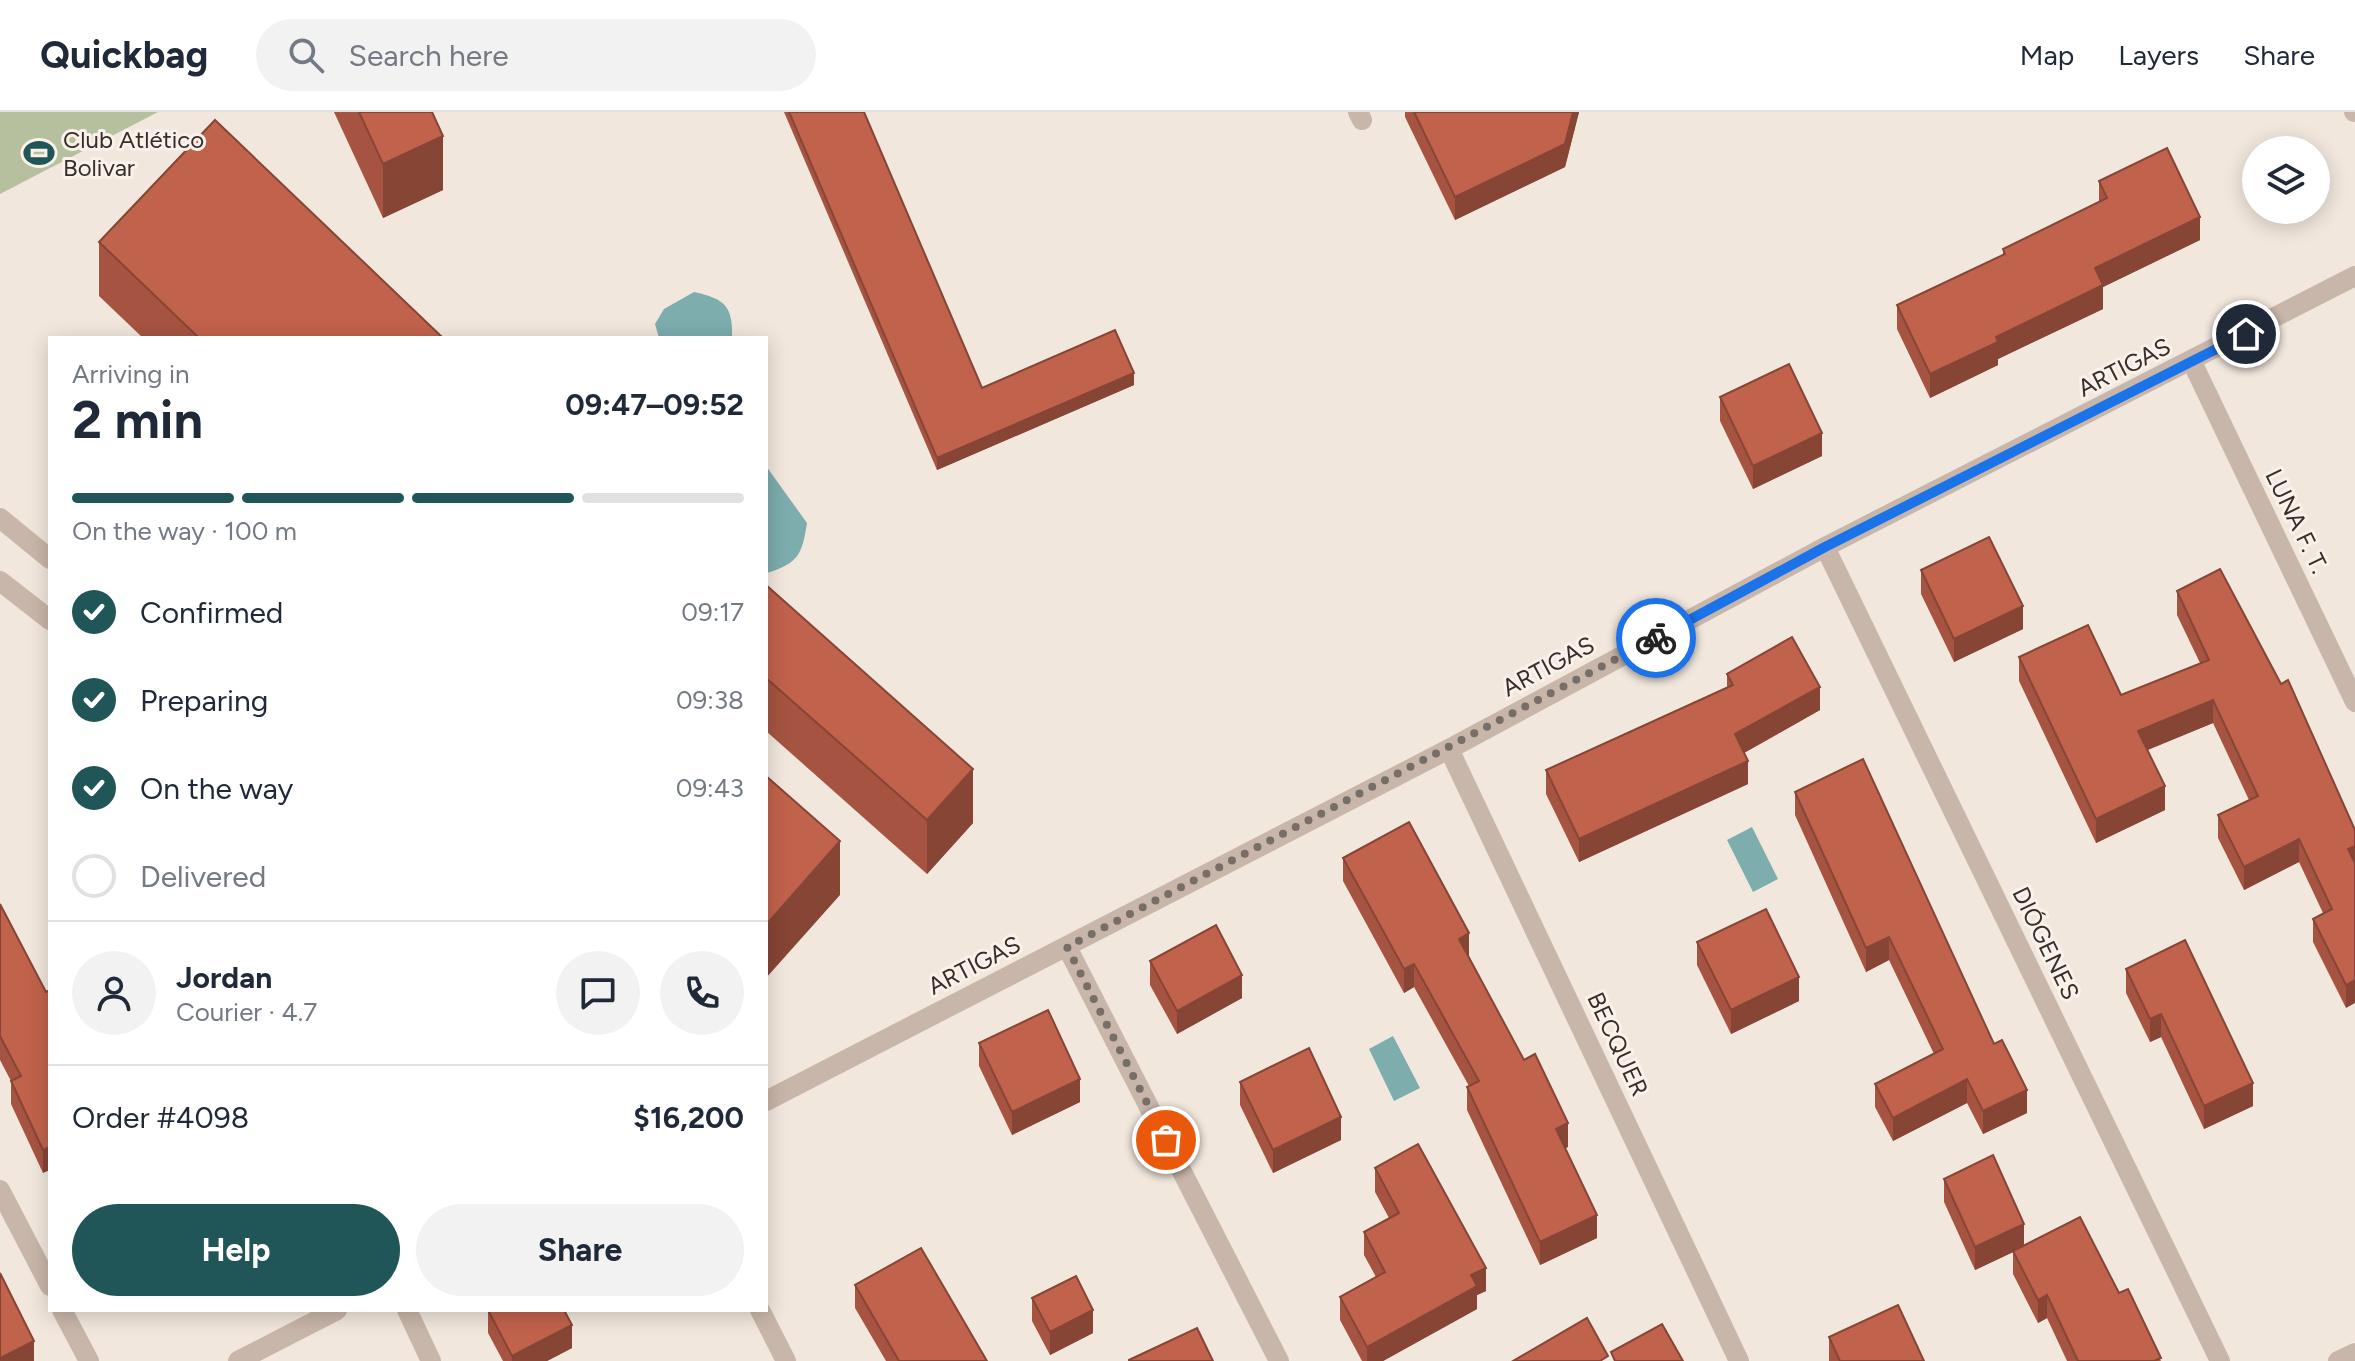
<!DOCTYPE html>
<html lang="en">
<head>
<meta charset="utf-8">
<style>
	:root { --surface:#fff; --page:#f2f2f3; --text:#1f2937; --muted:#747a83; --line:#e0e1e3; --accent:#205657 }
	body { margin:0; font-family:Figtree,sans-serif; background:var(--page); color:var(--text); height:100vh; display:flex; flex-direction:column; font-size:30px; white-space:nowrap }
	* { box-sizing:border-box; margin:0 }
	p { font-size:26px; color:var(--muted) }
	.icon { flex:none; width:44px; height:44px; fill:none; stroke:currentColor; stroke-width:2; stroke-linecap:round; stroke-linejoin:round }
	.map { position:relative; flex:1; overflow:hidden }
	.details { position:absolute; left:48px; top:224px; width:720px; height:976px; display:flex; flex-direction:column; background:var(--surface); border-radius:0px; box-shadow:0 4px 20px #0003 }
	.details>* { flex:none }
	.tools { position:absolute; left:2242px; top:24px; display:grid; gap:16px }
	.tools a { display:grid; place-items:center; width:88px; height:88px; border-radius:50%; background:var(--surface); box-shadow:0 4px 20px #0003; font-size:40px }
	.pin { position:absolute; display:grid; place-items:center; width:68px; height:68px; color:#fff; margin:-34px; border:4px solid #fff; border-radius:50%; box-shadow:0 2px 8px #0007 }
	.courier { position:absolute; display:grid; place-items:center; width:80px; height:80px; margin:-40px; border:6px solid #1a73e8; border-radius:50%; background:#fff; color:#222; box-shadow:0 2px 10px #0007 }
	.head em { font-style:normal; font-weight:700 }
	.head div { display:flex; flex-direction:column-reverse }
	.head { display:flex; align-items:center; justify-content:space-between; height:136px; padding:0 24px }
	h1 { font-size:52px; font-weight:700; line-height:60px }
	.bar { display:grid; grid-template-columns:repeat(4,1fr); gap:12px 8px; align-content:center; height:96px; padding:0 24px }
	.bar i { height:10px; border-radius:6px; background:var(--line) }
	.bar .on { background:var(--accent) }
	.bar p { grid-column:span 4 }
	.line { display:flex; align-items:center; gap:20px; padding:0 24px; border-top:2px solid var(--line) }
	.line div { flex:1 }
	.round { display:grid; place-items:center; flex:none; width:84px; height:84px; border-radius:42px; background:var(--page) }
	ol { padding:0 24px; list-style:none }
	li { display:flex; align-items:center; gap:24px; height:88px }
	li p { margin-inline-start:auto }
	li .icon { padding:8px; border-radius:50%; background:var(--accent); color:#fff; stroke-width:4 }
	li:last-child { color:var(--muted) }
	li i { width:44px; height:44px; border:4px solid var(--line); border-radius:50% }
	.cta { display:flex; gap:16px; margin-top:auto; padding:16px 24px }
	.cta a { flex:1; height:92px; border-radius:48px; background:var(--accent); color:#fff; font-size:32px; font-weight:700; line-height:92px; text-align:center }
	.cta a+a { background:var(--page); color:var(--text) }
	header { display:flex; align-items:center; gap:48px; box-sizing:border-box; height:112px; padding:0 40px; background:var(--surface); border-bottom:2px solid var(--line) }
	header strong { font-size:38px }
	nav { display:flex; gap:44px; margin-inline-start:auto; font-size:28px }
	.search { width:560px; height:72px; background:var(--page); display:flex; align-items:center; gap:20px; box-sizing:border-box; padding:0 28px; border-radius:44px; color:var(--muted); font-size:30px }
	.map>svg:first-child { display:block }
</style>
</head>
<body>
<header>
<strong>Quickbag</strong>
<div class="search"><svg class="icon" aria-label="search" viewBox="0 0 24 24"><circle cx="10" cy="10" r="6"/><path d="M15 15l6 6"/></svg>Search here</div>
<nav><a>Map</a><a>Layers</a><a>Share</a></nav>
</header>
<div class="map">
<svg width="2355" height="1249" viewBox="0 0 2355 1249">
	<rect width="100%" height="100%" fill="#f1e7dd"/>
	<polygon fill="#b7c09e" points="0,0 158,0 0,82"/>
	<g fill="#7dadad">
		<path d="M 694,180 C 725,187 733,194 732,226 L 659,226 L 655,212 L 664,197 Z"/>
		<path d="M 766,354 L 807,411 C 802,442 799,451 767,461 Z"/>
		<polygon points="1752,715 1778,767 1753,780 1727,728"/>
		<polygon points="1393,924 1420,976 1394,989 1369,937"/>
	</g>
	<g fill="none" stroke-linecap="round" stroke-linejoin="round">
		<g stroke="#c9b6aa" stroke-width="20">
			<polyline points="1358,0 1362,8"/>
			<polyline points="2354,0 2355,0"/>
			<polyline points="2192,250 2355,590"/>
			<polyline points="0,406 50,447"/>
			<polyline points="1825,435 2220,1249"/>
			<polyline points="0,469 50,508"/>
			<polyline points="1449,637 1739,1249"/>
			<polyline points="1067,835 1279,1249"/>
			<polyline points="766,989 1449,637 1825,435 2355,164"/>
			<polyline points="0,1078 50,1174"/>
			<polyline points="62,1198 89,1249"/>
			<polyline points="407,1198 431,1249"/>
			<polyline points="760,1198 786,1249"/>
			<polyline points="238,1249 337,1198"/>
			<polyline points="2338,1249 2355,1241"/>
		</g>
	</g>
	<g fill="#a65441">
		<polygon points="334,0 432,0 443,78 383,106"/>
		<polygon points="784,0 864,0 982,276 1134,273 937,358"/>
		<polygon points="1405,0 1579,0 1565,55 1455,108 1405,5"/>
		<polygon points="2099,69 2200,128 2103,175 2103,197 1998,247 1998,253 1930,286 1897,217 1897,193 2003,143 2003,137 2099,90"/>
		<polygon points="99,130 443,226 143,226 99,184"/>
		<polygon points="1720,285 1822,344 1753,377 1720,309"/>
		<polygon points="1921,458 2023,517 1954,550 1921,482"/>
		<polygon points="766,473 973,711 927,762 766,619"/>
		<polygon points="2177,479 2355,718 2346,896 2313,830 2313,807 2323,801 2299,750 2244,778 2218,726 2218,703 2249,688 2213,611 2147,638 2165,698 2096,731 2019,569 2019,545 2121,583 2200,551 2177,503"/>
		<polygon points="1727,562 1820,598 1744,641 1748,672 1579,750 1546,682 1546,658 1727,575"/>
		<polygon points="1795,680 2027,1001 1983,1022 1967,991 1893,1029 1875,995 1875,972 1934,942 1889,848 1866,860 1795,703"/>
		<polygon points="1343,746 1469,845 1568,1035 1565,1036 1597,1126 1540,1153 1467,998 1467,975 1469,974 1414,875 1404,881 1343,769"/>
		<polygon points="0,792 46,880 43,1061 11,992 11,969 0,948"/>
		<polygon points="1697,830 1799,889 1731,922 1697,853"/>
		<polygon points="1150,849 1242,886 1177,922 1150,873"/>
		<polygon points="2126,857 2253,994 2204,1017 2161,925 2150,930 2126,881"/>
		<polygon points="979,931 1080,990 1012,1023 979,954"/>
		<polygon points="1240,970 1341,1028 1273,1061 1240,993"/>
		<polygon points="1375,1056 1486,1179 1477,1183 1477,1197 1383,1249 1362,1249 1340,1208 1340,1185 1376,1165 1364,1143 1364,1120 1389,1106 1375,1080"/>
		<polygon points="1944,1067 2024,1133 2119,1181 2161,1249 2067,1249 2047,1206 2038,1211 2013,1162 2013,1140 1975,1158 1944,1090"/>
		<polygon points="855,1173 987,1249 886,1249 855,1196"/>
		<polygon points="1032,1186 1093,1221 1050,1243 1032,1209"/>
		<polygon points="488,1198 572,1236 547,1249 503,1249 488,1221"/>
		<polygon points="1829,1225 1924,1249 1829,1249"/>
	</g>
	<g fill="#874535">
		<polygon points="1573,0 1579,0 1565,55 1455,108 1455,85"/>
		<polygon points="443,24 443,78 383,106 383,52"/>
		<polygon points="2200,105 2200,128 2103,175 2103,197 1998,247 1998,253 1930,286 1930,262 1996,225 2095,156"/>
		<polygon points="1134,261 1134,273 937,358 937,346"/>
		<polygon points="1822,321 1822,344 1753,377 1753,354"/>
		<polygon points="2023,494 2023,517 1954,550 1954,527"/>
		<polygon points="1820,575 1820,598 1735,646 1735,622"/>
		<polygon points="2213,588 2213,611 2138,642 2138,619"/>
		<polygon points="1748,649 1748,672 1579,750 1579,727"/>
		<polygon points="973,657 973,711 927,762 927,708"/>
		<polygon points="2165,674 2165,698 2096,731 2096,707"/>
		<polygon points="2299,727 2299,750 2244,778 2244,755"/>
		<polygon points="840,729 840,783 766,866 766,813"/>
		<polygon points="2355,734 2355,757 2348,737"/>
		<polygon points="1469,821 1469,845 1459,850 1459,827"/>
		<polygon points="1889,825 1889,848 1866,860 1866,836"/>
		<polygon points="1414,852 1414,875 1404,881 1404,857"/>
		<polygon points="1242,863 1242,886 1177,922 1177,899"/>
		<polygon points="1799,865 1799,889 1731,922 1731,898"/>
		<polygon points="2355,868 2355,891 2346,896 2346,873"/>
		<polygon points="2161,902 2161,925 2150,930 2150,907"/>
		<polygon points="1080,967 1080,990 1012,1023 1012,1000"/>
		<polygon points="1967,967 1967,991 1893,1029 1893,1006"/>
		<polygon points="2253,971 2253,994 2204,1017 2204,994"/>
		<polygon points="2027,978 2027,1001 1983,1022 1983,999"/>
		<polygon points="1341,1005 1341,1028 1273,1061 1273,1038"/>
		<polygon points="1568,1011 1568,1035 1556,1040 1556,1017"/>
		<polygon points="50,1035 50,1058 43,1061 43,1038"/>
		<polygon points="1597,1103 1597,1126 1540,1153 1540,1130"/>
		<polygon points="2024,1112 2024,1135 1975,1158 1975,1135"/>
		<polygon points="1486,1156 1486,1179 1477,1183 1477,1197 1383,1249 1367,1249 1367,1235 1471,1163"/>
		<polygon points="2047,1183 2047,1206 2038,1211 2038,1188"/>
		<polygon points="1093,1198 1093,1221 1050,1243 1050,1220"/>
		<polygon points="572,1213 572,1236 547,1249 512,1249 512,1244"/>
		<polygon points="34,1229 34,1249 0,1249 0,1246"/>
	</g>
	<g fill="#c1624c" stroke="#874535" stroke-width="2">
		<polygon points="359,0 432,0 443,24 383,52"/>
		<polygon points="789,0 864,0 982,276 1115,218 1134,261 937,346"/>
		<polygon points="1414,0 1573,0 1565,32 1455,85"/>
		<polygon points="215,8 443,226 199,226 99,130"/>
		<polygon points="2167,36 2200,105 2095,156 2103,173 1996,225 1998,230 1930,262 1897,193 2005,142 2003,137 2107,86 2099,69"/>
		<polygon points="1789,252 1822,321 1753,354 1720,285"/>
		<polygon points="1989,425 2023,494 1954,527 1921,458"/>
		<polygon points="2220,457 2281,572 2288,568 2355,718 2355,734 2348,737 2355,751 2355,868 2346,873 2313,807 2332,797 2299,727 2244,755 2218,703 2258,684 2213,588 2138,619 2165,674 2096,707 2019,545 2088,513 2121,583 2209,548 2177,479"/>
		<polygon points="766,473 973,657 927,708 766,566"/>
		<polygon points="1792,525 1820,575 1735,622 1748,649 1579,727 1546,658 1733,573 1727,562"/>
		<polygon points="1863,647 1994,932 2002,928 2027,978 1983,999 1967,967 1893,1006 1875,972 1943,937 1889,825 1866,836 1795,680"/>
		<polygon points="766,664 840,729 766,813"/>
		<polygon points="1409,710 1469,821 1459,827 1524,948 1535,942 1568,1011 1556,1017 1597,1103 1540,1130 1467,975 1479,969 1414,852 1404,857 1343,746"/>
		<polygon points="0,792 46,880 50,878 50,1035 43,1038 11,969 21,964 0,924"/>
		<polygon points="1766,797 1799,865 1731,898 1697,830"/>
		<polygon points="1216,813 1242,863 1177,899 1150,849"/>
		<polygon points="2185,828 2253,971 2204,994 2161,902 2150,907 2126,857"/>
		<polygon points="1048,898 1080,967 1012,1000 979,931"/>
		<polygon points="1309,936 1341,1005 1273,1038 1240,970"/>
		<polygon points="1418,1032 1486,1156 1471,1163 1477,1174 1367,1235 1340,1185 1385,1160 1364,1120 1399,1101 1375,1056"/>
		<polygon points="1993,1043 2024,1112 1975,1135 1944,1067"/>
		<polygon points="2080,1105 2119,1181 2128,1177 2161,1246 2154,1249 2078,1249 2047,1183 2038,1188 2013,1139"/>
		<polygon points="921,1136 987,1249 899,1249 855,1173"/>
		<polygon points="0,1161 34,1229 0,1246"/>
		<polygon points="1076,1164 1093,1198 1050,1220 1032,1186"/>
		<polygon points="1898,1193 1924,1249 1840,1249 1829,1225"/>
		<polygon points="488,1198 564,1198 572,1213 512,1244"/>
		<polygon points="1587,1206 1608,1244 1600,1249 1513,1249"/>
		<polygon points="1662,1212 1683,1249 1615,1249 1611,1240"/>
		<polygon points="1197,1216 1213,1249 1129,1249 1129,1248"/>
	</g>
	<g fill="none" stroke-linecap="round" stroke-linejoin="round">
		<polyline stroke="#786e68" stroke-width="8" stroke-dasharray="0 14.4" points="1166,1028 1067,835 1656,526"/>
		<polyline stroke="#1a73e8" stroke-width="10" points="1656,526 1825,435 2246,222"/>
	</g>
	<defs>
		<g id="stadium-bare" transform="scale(2.4)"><path d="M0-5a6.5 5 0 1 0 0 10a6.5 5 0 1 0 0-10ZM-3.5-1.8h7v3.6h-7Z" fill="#205657" stroke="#f9f1ea" stroke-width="2.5" paint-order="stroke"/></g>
	</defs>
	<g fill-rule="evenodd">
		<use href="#stadium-bare" x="39" y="41"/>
	</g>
	<g text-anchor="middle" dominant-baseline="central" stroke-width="6" stroke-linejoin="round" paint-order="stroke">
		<g font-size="24" fill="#372d29" stroke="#f9f1ea" text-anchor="start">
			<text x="63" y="27">Club Atlético<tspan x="63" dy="28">Bolivar</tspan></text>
		</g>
		<g font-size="24" fill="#372d29" stroke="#f9f1ea">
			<text transform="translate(2124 255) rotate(-27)">ARTIGAS</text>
			<text transform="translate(2297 409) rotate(64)">LUNA F. T.</text>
			<text transform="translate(1548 554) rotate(-28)">ARTIGAS</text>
			<text transform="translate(2046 831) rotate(64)">DIÓGENES</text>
			<text transform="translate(974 853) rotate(-27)">ARTIGAS</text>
			<text transform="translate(1618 932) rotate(65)">BECQUER</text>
		</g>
	</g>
</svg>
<div class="tools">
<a><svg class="icon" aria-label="layers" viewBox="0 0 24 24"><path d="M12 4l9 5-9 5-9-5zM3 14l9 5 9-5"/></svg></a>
</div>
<div class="pin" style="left:1166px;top:1028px;background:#ea580c"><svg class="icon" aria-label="bag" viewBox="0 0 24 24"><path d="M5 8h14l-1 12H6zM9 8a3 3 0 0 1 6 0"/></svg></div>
<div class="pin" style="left:2246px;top:222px;background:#1f2937"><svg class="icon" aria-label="home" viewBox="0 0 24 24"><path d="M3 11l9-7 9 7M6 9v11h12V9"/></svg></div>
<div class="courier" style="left:1656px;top:526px"><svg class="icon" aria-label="bike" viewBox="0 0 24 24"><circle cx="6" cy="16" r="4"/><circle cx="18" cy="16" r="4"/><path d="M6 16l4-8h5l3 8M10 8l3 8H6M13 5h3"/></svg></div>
<section class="details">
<div class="head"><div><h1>2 min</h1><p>Arriving in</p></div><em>09:47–09:52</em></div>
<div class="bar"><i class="on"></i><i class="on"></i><i class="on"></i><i></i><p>On the way · 100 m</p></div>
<ol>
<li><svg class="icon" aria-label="check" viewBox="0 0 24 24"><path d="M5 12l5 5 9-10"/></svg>Confirmed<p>09:17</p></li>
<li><svg class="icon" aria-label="check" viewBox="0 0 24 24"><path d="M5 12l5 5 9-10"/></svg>Preparing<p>09:38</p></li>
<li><svg class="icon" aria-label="check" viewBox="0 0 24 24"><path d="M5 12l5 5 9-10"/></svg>On the way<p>09:43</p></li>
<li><i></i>Delivered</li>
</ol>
<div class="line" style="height:144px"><a class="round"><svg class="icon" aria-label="person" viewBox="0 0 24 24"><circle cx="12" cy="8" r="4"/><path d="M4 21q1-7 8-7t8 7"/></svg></a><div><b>Jordan</b><p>Courier · 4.7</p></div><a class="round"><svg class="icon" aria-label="chat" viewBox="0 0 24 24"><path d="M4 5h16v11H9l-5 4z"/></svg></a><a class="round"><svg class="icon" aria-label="phone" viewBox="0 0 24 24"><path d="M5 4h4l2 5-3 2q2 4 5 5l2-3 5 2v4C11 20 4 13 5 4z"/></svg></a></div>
<div class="line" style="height:104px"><div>Order #4098</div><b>$16,200</b></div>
<div class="cta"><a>Help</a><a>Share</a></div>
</section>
</div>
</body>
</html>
